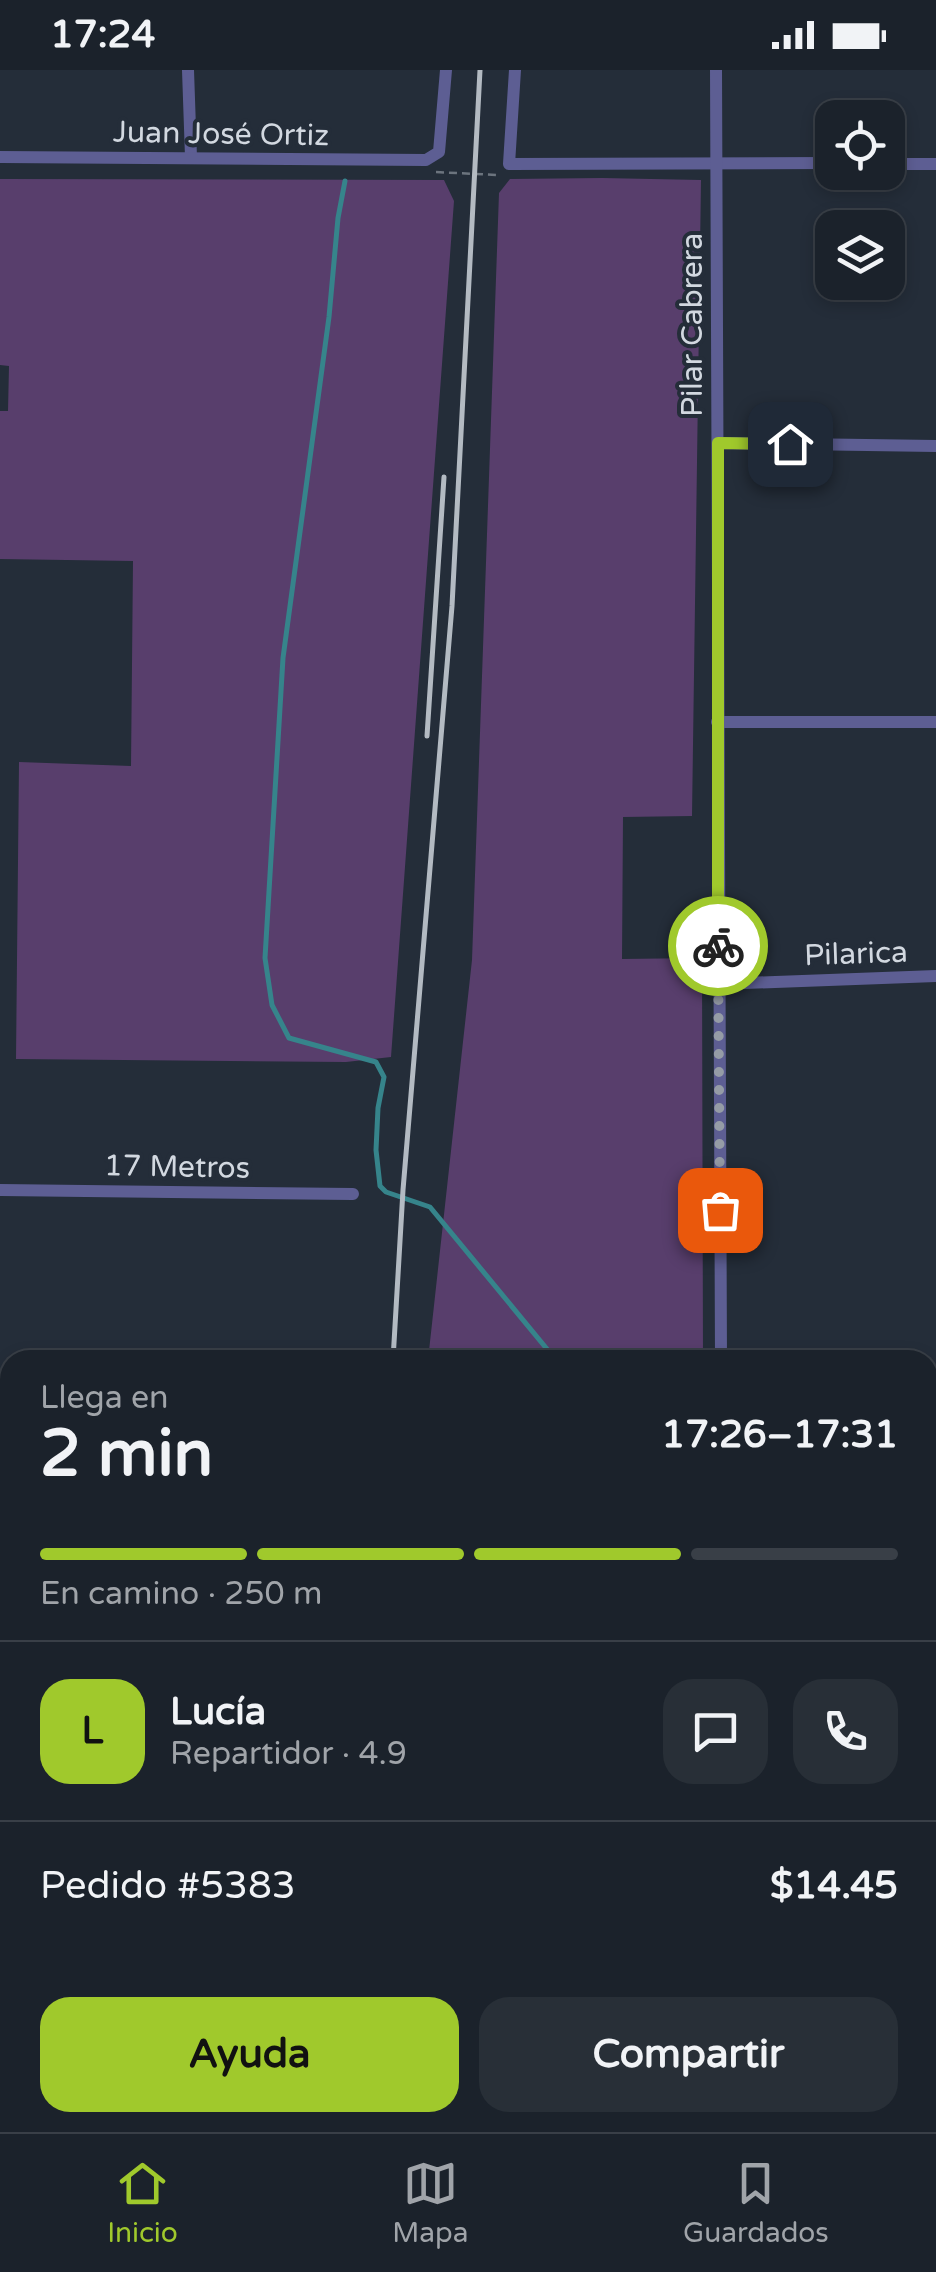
<!DOCTYPE html>
<html lang="es">
<head>
<meta charset="utf-8">
<style>
	:root { --surface:#1b222b; --page:#282f37; --text:#f1f3f6; --muted:#a0a4a9; --line:#393f47; --accent:#a0c92c }
	body { margin:0; font-family:"Varela Round",sans-serif; background:var(--page); color:var(--text); height:100vh; display:flex; flex-direction:column; font-size:38px; white-space:nowrap }
	* { box-sizing:border-box; margin:0 }
	p { font-size:32px; color:var(--muted) }
	.icon { flex:none; width:55px; height:55px; fill:none; stroke:currentColor; stroke-width:2; stroke-linecap:round; stroke-linejoin:round }
	.map { position:relative; flex:1; overflow:hidden }
	.details { position:absolute; left:0px; top:1280px; width:938px; height:782px; display:flex; flex-direction:column; background:var(--surface); border-radius:30px 30px 0 0; box-shadow:0 5px 15px #0003,0 0 0 2px var(--line) }
	.details>* { flex:none }
	.tools { position:absolute; left:815px; top:30px; display:grid; gap:20px }
	.tools a { display:grid; place-items:center; width:90px; height:90px; border-radius:20px; background:var(--surface); box-shadow:0 5px 15px #0003,0 0 0 2px var(--line); font-size:50px }
	.pin { position:absolute; display:grid; place-items:center; width:85px; height:85px; color:#fff; margin:-42px; border-radius:20px; box-shadow:0 5px 15px #0006 }
	.courier { position:absolute; display:grid; place-items:center; width:100px; height:100px; margin:-50px; border:8px solid #a0c92c; border-radius:50%; background:#fff; color:#222; box-shadow:0 2px 12px #0007 }
	.headline em { font-style:normal; font-weight:800 }
	.headline div { display:flex; flex-direction:column-reverse }
	.headline { display:flex; align-items:center; justify-content:space-between; height:170px; padding:0 40px }
	h1 { font-size:65px; font-weight:800; line-height:75px }
	.bar { display:grid; grid-template-columns:repeat(4,1fr); gap:15px 10px; align-content:center; height:120px; padding:0 40px }
	.bar i { height:12px; border-radius:8px; background:var(--line) }
	.bar .current { background:var(--accent) }
	.bar p { grid-column:span 4 }
	.line { display:flex; align-items:center; gap:25px; padding:0 40px; border-top:2px solid var(--line) }
	.line div { flex:1 }
	.round { display:grid; place-items:center; flex:none; width:105px; height:105px; border-radius:30px; background:var(--page) }
	.button { display:flex; gap:20px; margin-top:auto; padding:20px 40px }
	.button a { flex:1; height:115px; border-radius:30px; background:var(--accent); color:#111; font-size:40px; font-weight:800; line-height:115px; text-align:center }
	.button a+a { background:var(--page); color:var(--text) }
	.status { display:flex; justify-content:space-between; align-items:center; height:70px; padding:0 50px; background:var(--surface); direction:ltr }
	.status svg { height:28px; fill:currentColor }
	.tab-bar { display:flex; justify-content:space-around; align-items:center; height:140px; border-top:2px solid var(--line); background:var(--surface); font-size:28px; color:var(--muted) }
	.tab-bar a { display:grid; justify-items:center; gap:5px }
	.tab-bar .current { color:var(--accent) }
	.map>svg:first-child { display:block }
</style>
</head>
<body>
<div class="status"><b>17:24</b><svg viewBox="0 0 49 12"><path d="M0 12V9h3v3zM5 12V6h3v6zM10 12V3h3v9zM15 12V0h3v12zM26 1h20v11H26zM47 4h2v5h-2z"/></svg></div>
<div class="map">
<svg width="936" height="2062" viewBox="0 0 936 2062">
	<rect width="100%" height="100%" fill="#242d39"/>
	<g fill="#583e6c">
		<polygon points="602,108 701,110 692,746 623,747 622,889 702,888 703,1290 428,1290 472,890 499,123 510,109"/>
		<polygon points="0,109 444,110 454,131 391,987 346,992 16,989 19,692 131,696 133,491 0,489 0,341 8,341 9,296 0,295"/>
	</g>
	<g fill="none" stroke-linecap="round" stroke-linejoin="round">
		<g stroke="#36848b" stroke-width="5">
			<polyline points="345,111 338,148 329,247 283,588 265,888 272,935 289,968 376,992 384,1007 378,1038 376,1080 380,1116 386,1122 430,1137 556,1290"/>
			<polyline points="928,1753 936,1758"/>
		</g>
		<polyline stroke="#6c747e" stroke-width="2.5" stroke-dasharray="8 5" stroke-linecap="butt" points="436,102 498,105"/>
		<g stroke="#5d5e93" stroke-width="12">
			<polyline points="188,0 191,87"/>
			<polyline points="515,0 509,94 832,93"/>
			<polyline points="716,0 721,1290"/>
			<polyline points="0,87 426,90 439,82 446,0"/>
			<polyline points="888,94 936,94"/>
			<polyline points="718,373 936,376"/>
			<polyline points="717,652 936,652"/>
			<polyline points="718,914 936,906"/>
			<polyline points="0,1120 353,1124"/>
			<polyline points="0,1319 10,1319"/>
			<polyline points="928,1364 936,1364"/>
			<polyline points="928,1421 936,1418"/>
			<polyline points="0,1497 10,1497"/>
			<polyline points="0,1519 10,1519"/>
			<polyline points="928,1824 936,1840"/>
			<polyline points="928,1849 936,1849"/>
			<polyline points="95,2062 96,2052"/>
			<polyline points="312,2062 313,2052"/>
			<polyline points="379,2062 380,2052"/>
			<polyline points="561,2062 562,2052"/>
			<polyline points="748,2062 749,2052"/>
			<polyline points="930,2062 936,1955"/>
		</g>
		<g stroke="#b3bac2" stroke-width="5">
			<polyline points="427,666 444,407"/>
			<polyline points="393,1290 403,1120 452,536 480,0"/>
			<polyline points="334,2062 335,2052"/>
		</g>
	</g>
	<g fill="none" stroke-linecap="round" stroke-linejoin="round">
		<polyline stroke="#959ca6" stroke-width="10" stroke-dasharray="0 18" points="718,876 720,1140"/>
		<polyline stroke="#a0c92c" stroke-width="12" points="718,876 718,373 790,374"/>
	</g>
	<g text-anchor="middle" dominant-baseline="central" stroke-width="8" stroke-linejoin="round" paint-order="stroke">
		<g font-size="30" fill="#d2d8e0" stroke="#242d39">
			<text transform="translate(221 64) rotate(1)">Juan José Ortiz</text>
			<text transform="translate(692 255) rotate(-90)">Pilar Cabrera</text>
			<text transform="translate(856 884) rotate(-2)">Pilarica</text>
			<text transform="translate(177 1097) rotate(1)">17 Metros</text>
		</g>
	</g>
</svg>
<div class="tools">
<a><svg class="icon" aria-label="locate" viewBox="0 0 24 24"><circle cx="12" cy="12" r="6"/><path d="M12 2v4M12 18v4M2 12h4M18 12h4"/></svg></a>
<a><svg class="icon" aria-label="layers" viewBox="0 0 24 24"><path d="M12 4l9 5-9 5-9-5zM3 14l9 5 9-5"/></svg></a>
</div>
<div class="pin" style="left:720px;top:1140px;background:#ea580c"><svg class="icon" aria-label="bag" viewBox="0 0 24 24"><path d="M5 8h14l-1 12H6zM9 8a3 3 0 0 1 6 0"/></svg></div>
<div class="pin" style="left:790px;top:374px;background:#1f2937"><svg class="icon" aria-label="home" viewBox="0 0 24 24"><path d="M3 11l9-7 9 7M6 9v11h12V9"/></svg></div>
<div class="courier" style="left:718px;top:876px"><svg class="icon" aria-label="bike" viewBox="0 0 24 24"><circle cx="6" cy="16" r="4"/><circle cx="18" cy="16" r="4"/><path d="M6 16l4-8h5l3 8M10 8l3 8H6M13 5h3"/></svg></div>
<section class="details">
<div class="headline"><div><h1>2 min</h1><p>Llega en</p></div><em>17:26–17:31</em></div>
<div class="bar"><i class="current"></i><i class="current"></i><i class="current"></i><i></i><p>En camino · 250 m</p></div>
<div class="line" style="height:180px"><b class="round" style="background:var(--accent);color:#111">L</b><div><b>Lucía</b><p>Repartidor · 4.9</p></div><a class="round"><svg class="icon" aria-label="chat" viewBox="0 0 24 24"><path d="M4 5h16v11H9l-5 4z"/></svg></a><a class="round"><svg class="icon" aria-label="phone" viewBox="0 0 24 24"><path d="M5 4h4l2 5-3 2q2 4 5 5l2-3 5 2v4C11 20 4 13 5 4z"/></svg></a></div>
<div class="line" style="height:130px"><div>Pedido #5383</div><b>$14.45</b></div>
<div class="button"><a>Ayuda</a><a>Compartir</a></div>
</section>
</div>
<nav class="tab-bar">
<a class="current"><svg class="icon" aria-label="home" viewBox="0 0 24 24"><path d="M3 11l9-7 9 7M6 9v11h12V9"/></svg>Inicio</a>
<a><svg class="icon" aria-label="map" viewBox="0 0 24 24"><path d="M3 6l6-2 6 2 6-2v14l-6 2-6-2-6 2zM9 4v14M15 6v14"/></svg>Mapa</a>
<a><svg class="icon" aria-label="saved" viewBox="0 0 24 24"><path d="M7 4h10v16l-5-4-5 4z"/></svg>Guardados</a>
</nav>
</body>
</html>
